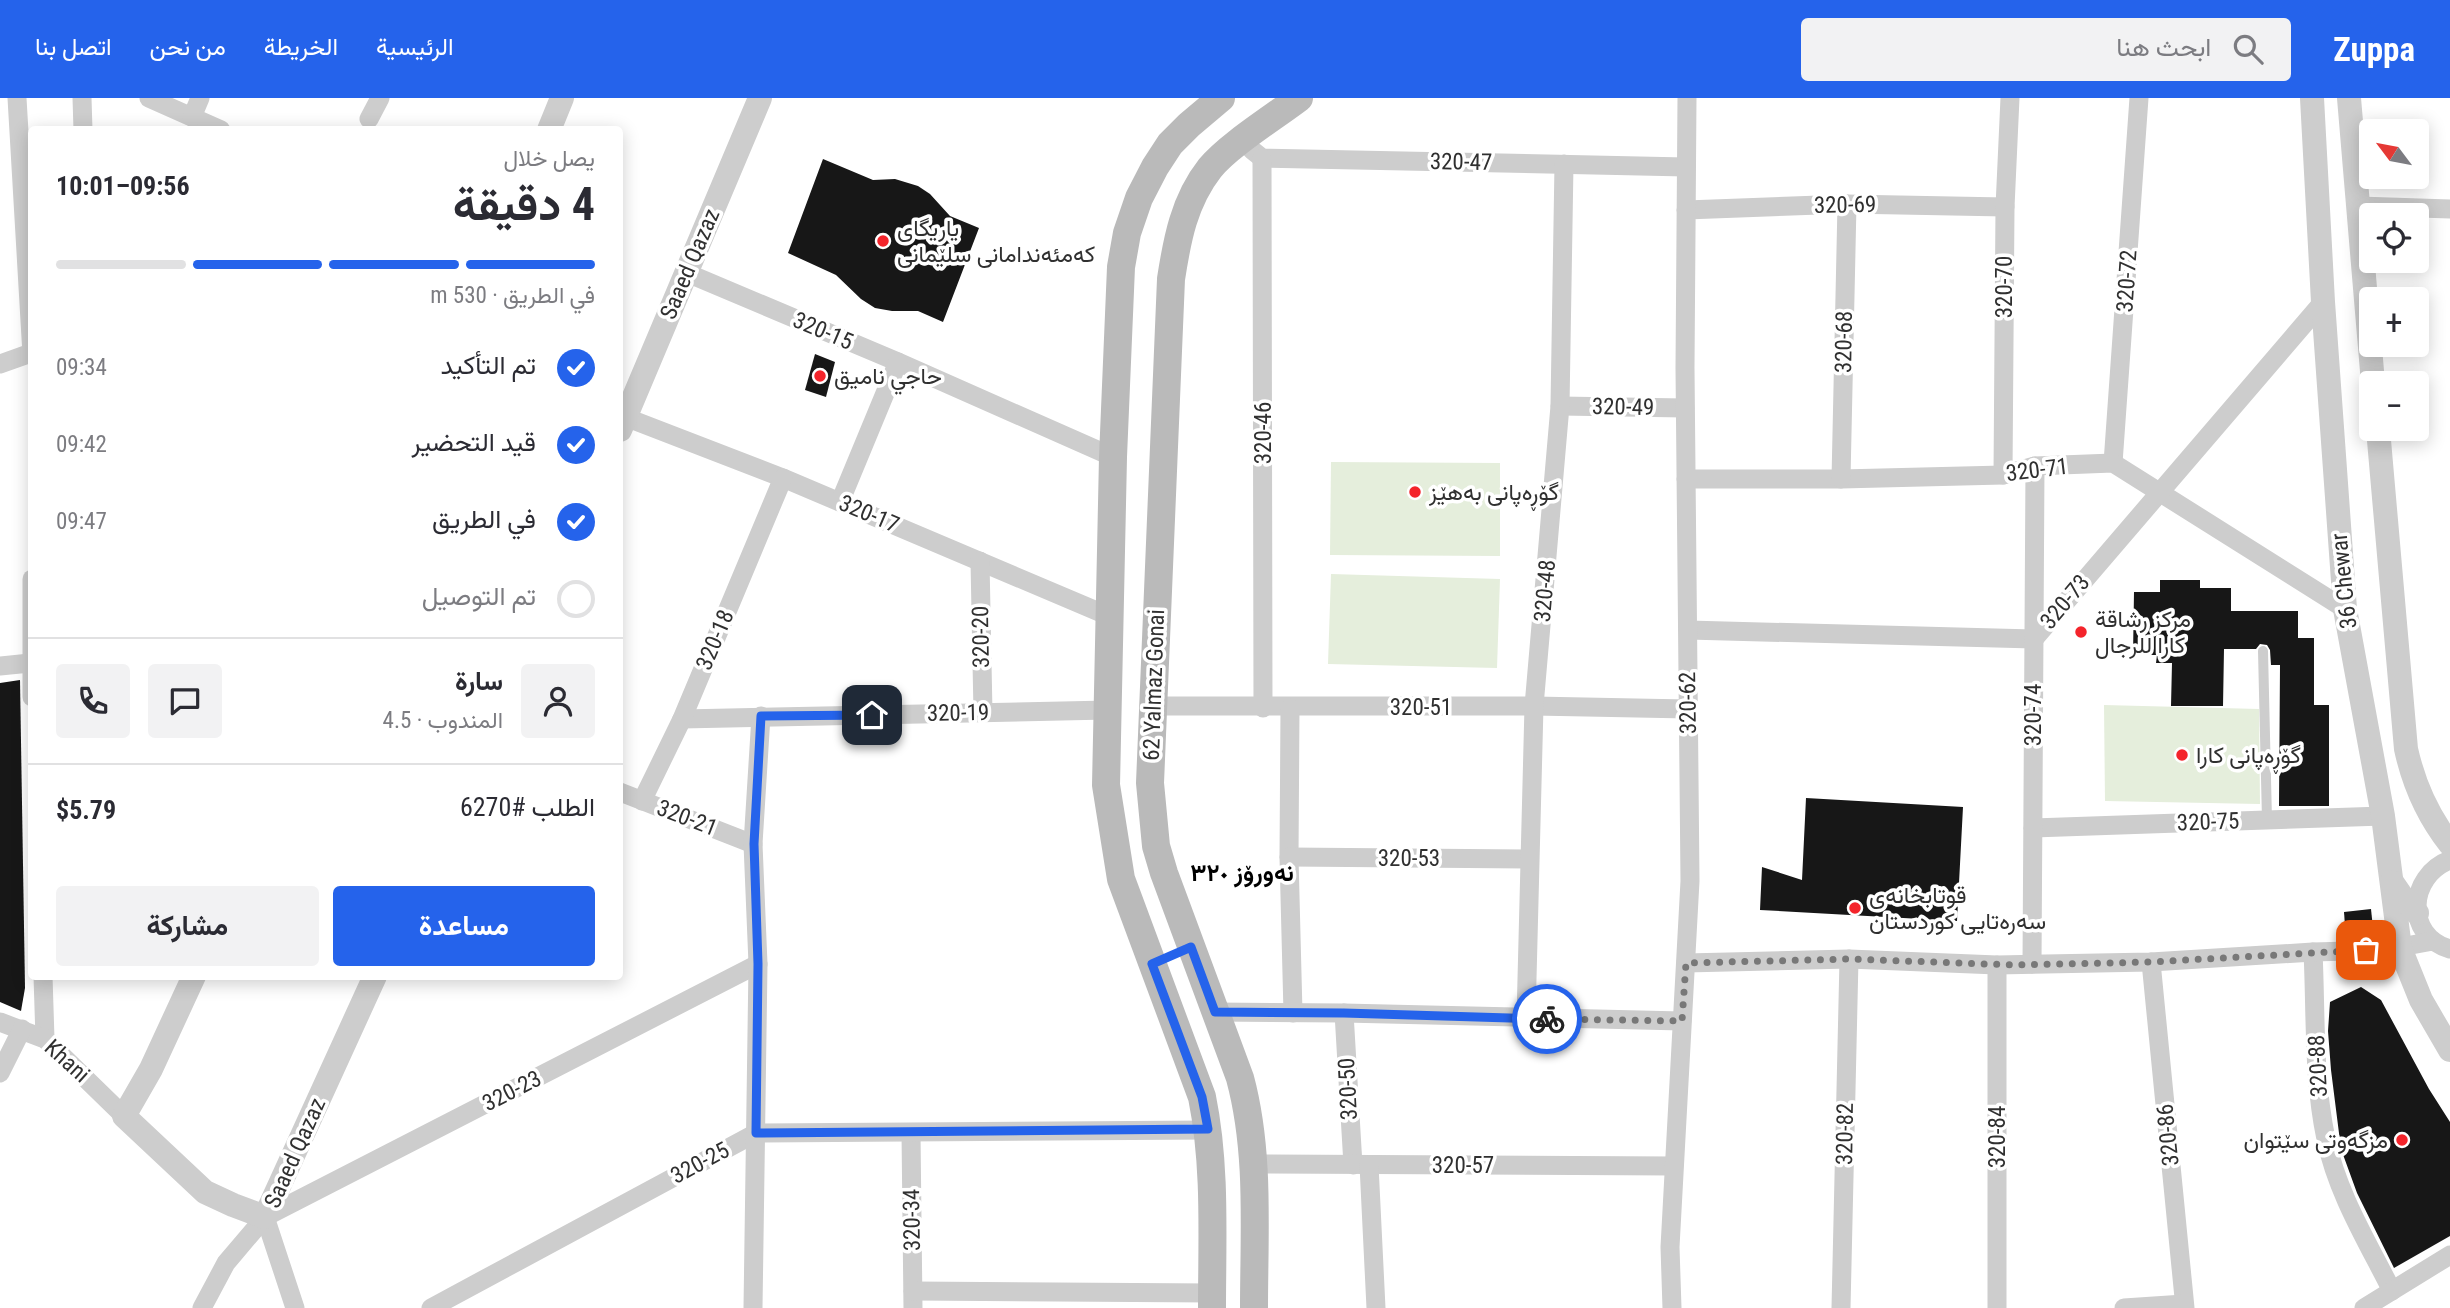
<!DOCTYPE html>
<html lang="ar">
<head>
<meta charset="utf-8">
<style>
	:root { --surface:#fff; --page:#f2f2f3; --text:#2b2b33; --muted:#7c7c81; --line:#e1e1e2; --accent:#2563eb }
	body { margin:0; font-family:"Roboto Condensed",Vazirmatn,sans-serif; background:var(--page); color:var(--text); direction:rtl; height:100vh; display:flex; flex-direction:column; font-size:26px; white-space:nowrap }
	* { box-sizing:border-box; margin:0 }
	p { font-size:23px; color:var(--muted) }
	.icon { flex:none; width:38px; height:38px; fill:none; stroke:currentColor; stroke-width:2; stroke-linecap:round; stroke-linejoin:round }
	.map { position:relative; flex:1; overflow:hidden; direction:ltr }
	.details { position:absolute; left:28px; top:28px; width:595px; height:854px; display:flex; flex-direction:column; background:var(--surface); border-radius:7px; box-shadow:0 4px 18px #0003; direction:rtl }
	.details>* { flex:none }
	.needle { width:46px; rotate:302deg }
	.buttons { position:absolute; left:2359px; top:21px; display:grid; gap:14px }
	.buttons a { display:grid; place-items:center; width:70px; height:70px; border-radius:7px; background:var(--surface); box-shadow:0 4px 18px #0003; font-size:35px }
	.pin { position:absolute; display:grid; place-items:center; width:60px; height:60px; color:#fff; margin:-30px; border-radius:14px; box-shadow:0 4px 10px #0006 }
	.courier { position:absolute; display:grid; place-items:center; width:70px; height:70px; margin:-35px; border:5px solid #2563eb; border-radius:50%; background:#fff; color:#222; box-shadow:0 2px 9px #0007 }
	.head em { font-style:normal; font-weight:700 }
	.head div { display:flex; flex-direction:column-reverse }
	.head { display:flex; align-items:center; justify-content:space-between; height:119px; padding:0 28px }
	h1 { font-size:46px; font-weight:700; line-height:52px }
	.bar { display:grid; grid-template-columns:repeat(4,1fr); gap:10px 7px; align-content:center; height:84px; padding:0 28px }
	.bar i { height:9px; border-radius:5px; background:var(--line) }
	.bar .active { background:var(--accent) }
	.bar p { grid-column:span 4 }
	.line { display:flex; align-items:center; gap:18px; padding:0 28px; border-top:2px solid var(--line) }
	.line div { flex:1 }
	.round { display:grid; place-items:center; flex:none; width:74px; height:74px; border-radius:7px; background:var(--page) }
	ol { padding:0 28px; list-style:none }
	li { display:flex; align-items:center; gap:21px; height:77px }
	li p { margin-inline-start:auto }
	li .icon { padding:7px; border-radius:50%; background:var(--accent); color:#fff; stroke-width:4 }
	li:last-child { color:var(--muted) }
	li i { width:38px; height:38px; border:4px solid var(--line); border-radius:50% }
	.cta { display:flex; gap:14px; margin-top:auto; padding:14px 28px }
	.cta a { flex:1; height:80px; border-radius:7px; background:var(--accent); color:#fff; font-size:28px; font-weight:700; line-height:80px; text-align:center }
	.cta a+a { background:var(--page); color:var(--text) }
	header { display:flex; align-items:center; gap:42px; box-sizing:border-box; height:98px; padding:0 35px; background:var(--accent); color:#fff }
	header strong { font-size:33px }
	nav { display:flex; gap:38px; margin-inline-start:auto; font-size:24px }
	.search { width:490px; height:63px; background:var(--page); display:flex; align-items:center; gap:18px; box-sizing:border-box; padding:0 24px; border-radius:7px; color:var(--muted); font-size:26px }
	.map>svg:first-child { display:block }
</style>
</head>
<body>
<header>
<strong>Zuppa</strong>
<div class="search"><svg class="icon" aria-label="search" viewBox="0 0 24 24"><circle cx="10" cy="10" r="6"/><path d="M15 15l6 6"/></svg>ابحث هنا</div>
<nav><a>الرئيسية</a><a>الخريطة</a><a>من نحن</a><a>اتصل بنا</a></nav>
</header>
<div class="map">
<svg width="2450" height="1210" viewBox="0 0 2450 1210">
	<rect width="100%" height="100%" fill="#fff"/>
	<g fill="#e5eedc">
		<polygon points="1331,364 1500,365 1500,458 1330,457"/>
		<polygon points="1331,476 1500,481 1497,570 1328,566"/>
		<polygon points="2104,607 2259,611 2260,706 2105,703"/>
	</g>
	<g fill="#171717">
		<polygon points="823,61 873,82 895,81 918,88 930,96 950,118 979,130 943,224 918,213 892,213 875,210 861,201 836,177 788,155"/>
		<polygon points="815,256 835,264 826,299 805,292"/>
		<polygon points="2160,482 2200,482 2200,490 2231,490 2231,513 2298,513 2298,540 2314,540 2314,607 2329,607 2329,708 2279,708 2280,567 2271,567 2270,552 2267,547 2260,546 2256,551 2224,551 2223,608 2171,608 2172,565 2156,565 2157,557 2133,557 2134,494 2160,494"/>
		<polygon points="20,582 25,890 21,913 0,904 0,585"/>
		<polygon points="1806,700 1963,709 1957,823 1760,812 1762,769 1802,782"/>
		<polygon points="2371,811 2374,840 2346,841 2344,814"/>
		<polygon points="2361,889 2381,902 2429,991 2450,1024 2450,1138 2394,1170 2357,1095 2341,1051 2331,972 2328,933 2330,904"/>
	</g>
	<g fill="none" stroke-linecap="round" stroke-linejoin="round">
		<polyline stroke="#cdcdcd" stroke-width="10" points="2263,553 2267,722"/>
		<g stroke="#cdcdcd" stroke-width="19">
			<polyline points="17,0 32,257"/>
			<polyline points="82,0 83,32"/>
			<polyline points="149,0 221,32"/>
			<polyline points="192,19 200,0"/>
			<polyline points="369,21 380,0"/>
			<polyline points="1252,52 1262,60 1686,69"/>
			<polyline points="1262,60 1263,610"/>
			<polyline points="2359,108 2450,111"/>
			<polyline points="1686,112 1847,106 2005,109"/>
			<polyline points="687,175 898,264 1113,359"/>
			<polyline points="0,266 31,255"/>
			<polyline points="1560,308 1685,310"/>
			<polyline points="625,319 783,380 1111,519"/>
			<polyline points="2113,365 2139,0"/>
			<polyline points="2003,377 2005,109 2010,0"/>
			<polyline points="1686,381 1841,381 2003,377 2035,368 2113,365 2345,511"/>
			<polyline points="1841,381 1847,106"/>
			<polyline points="840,404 898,264"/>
			<polyline points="980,463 983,615"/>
			<polyline points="32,481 32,599"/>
			<polyline points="1688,532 2034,541 2323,204"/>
			<polyline points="0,568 30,565"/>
			<polyline points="1153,608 1534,608 1688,611"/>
			<polyline points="1290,610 1289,759 1293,915"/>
			<polyline points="682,621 1108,612"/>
			<polyline points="620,694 753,746"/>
			<polyline points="642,703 682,621 783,380"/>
			<polyline points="2033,730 2383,718"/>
			<polyline points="1289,759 1529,761"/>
			<path d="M 2450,762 C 2408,778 2404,838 2450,851"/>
			<path d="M 2313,854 C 2316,916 2313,980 2326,1041 C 2337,1095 2368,1145 2392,1193"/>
			<polyline points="2151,864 2185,1210"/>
			<polyline points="1686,865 1849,861 1997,867 2151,864 2313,854 2384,852 2433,843"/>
			<polyline points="2032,866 2035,368"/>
			<polyline points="43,878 45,941"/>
			<polyline points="1215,914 1344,915 1682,923"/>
			<polyline points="1344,915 1353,1067"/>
			<polyline points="1526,920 1534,608 1560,308 1564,66"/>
			<polyline points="0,924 45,941 124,1018"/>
			<polyline points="0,975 22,931"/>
			<polyline points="911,1035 913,1210"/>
			<polyline points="1252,1066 1674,1068"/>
			<polyline points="1369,1067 1376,1210"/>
			<polyline points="265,1119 295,1210"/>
			<polyline points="913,1193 1212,1195"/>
			<polyline points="202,1210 226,1165 265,1119 758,866"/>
			<polyline points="431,1210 756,1035 1208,1032"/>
			<polyline points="753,1210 758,866 753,746 761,618"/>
			<polyline points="1672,1210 1670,1149 1690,783 1685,270 1687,0"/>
			<polyline points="1841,1210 1849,861"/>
			<polyline points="1997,1210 1997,867"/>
			<polyline points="2124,1210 2184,1206"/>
			<polyline points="2364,1210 2450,1157"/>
		</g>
		<g stroke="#cdcdcd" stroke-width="24">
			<polyline points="2312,0 2323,204 2345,511 2383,718 2400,850 2421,902 2450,952"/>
			<polyline points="2349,0 2373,285"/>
			<polyline points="549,32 562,0"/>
			<path d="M 2378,331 L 2406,651 C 2414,687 2427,717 2450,746"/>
			<polyline points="620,332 760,0"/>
			<polyline points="2392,784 2403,800 2417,815"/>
			<polyline points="194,878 151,971 124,1018 205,1094 233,1107 265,1119 375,878"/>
		</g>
		<g stroke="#bababa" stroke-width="28">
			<path d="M 1212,1210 C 1212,1140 1216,1068 1202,999 L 1121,781 L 1106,687 L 1113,359 L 1121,169 L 1127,135 L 1139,100 L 1155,69 L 1170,46 L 1189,27 L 1221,0"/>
			<path d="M 1254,1210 C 1254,1134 1260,1054 1240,980 L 1164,775 L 1156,748 L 1150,685 L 1171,181 C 1177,142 1184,103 1210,70 C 1229,47 1274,19 1299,0"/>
		</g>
	</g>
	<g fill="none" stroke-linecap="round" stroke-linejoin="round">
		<polyline stroke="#787878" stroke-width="7" stroke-dasharray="0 12.6" points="1547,921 1682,923 1686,865 1849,861 2015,867 2151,864 2366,852"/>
		<polyline stroke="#2563eb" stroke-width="9" points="872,617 761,618 754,746 758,866 756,1035 1208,1031 1202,999 1152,866 1191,849 1215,914 1344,915 1547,921"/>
	</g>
	<g fill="#f4242b" stroke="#fff" stroke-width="2.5">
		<circle cx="883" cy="143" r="7"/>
		<circle cx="820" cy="278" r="7"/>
		<circle cx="1415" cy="394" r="7"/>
		<circle cx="2081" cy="534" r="7"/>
		<circle cx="2182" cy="657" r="7"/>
		<circle cx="1855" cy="810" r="7"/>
		<circle cx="2402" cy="1042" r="7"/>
	</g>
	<g text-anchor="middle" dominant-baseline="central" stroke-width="7" stroke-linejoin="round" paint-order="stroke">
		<g font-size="23" fill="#303030" stroke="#fff">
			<text transform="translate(1461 64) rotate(1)">320-47</text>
			<text transform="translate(1845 107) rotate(-1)">320-69</text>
			<text transform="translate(690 166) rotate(-67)">Saaed Qazaz</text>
			<text transform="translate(2127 183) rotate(-86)">320-72</text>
			<text transform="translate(2004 189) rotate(-90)">320-70</text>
			<text transform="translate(823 233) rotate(23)">320-15</text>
			<text transform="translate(1844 244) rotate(-89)">320-68</text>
			<text transform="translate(1623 309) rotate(1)">320-49</text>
			<text transform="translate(1263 335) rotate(-90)">320-46</text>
			<text transform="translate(2037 372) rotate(-7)">320-71</text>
			<text transform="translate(869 416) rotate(23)">320-17</text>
			<text transform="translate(2344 483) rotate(-96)">36 Chewar</text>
			<text transform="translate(1545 493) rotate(-85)">320-48</text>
			<text transform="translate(2065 504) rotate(-50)">320-73</text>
			<text transform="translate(981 539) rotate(-91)">320-20</text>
			<text transform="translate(715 542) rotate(-67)">320-18</text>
			<text transform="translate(1154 587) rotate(-88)">62 Yalmaz Gonai</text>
			<text transform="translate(1688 605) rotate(-91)">320-62</text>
			<text x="1421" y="609">320-51</text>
			<text transform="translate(958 615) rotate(-1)">320-19</text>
			<text transform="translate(2033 617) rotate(-90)">320-74</text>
			<text transform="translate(687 720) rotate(21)">320-21</text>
			<text transform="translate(2208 724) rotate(-2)">320-75</text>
			<text x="1409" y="760">320-53</text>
			<text transform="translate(67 963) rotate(42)">Khani</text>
			<text transform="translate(2318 968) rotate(-93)">320-88</text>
			<text transform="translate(1348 991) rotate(-93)">320-50</text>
			<text transform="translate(512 993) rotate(-27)">320-23</text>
			<text transform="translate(1845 1036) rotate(-89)">320-82</text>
			<text transform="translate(2168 1037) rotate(-96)">320-86</text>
			<text transform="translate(1997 1039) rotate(-90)">320-84</text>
			<text transform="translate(295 1055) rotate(-66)">Saaed Qazaz</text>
			<text transform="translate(700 1065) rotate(-28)">320-25</text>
			<text x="1463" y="1067">320-57</text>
			<text transform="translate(912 1122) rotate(-91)">320-34</text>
		</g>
		<g font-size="23" fill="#303030" stroke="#fff" text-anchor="start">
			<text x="897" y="130">یاریگای<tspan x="897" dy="26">کەمئەندامانی سلێمانی</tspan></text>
			<text x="834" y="278">حاجي ناميق</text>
			<text x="1429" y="394">گۆڕەپانی بەهێز</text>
			<text x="2095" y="521">مركز رشاقة<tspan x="2095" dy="26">كارا للرجال</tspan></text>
			<text x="2196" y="657">گۆڕەپانی کارا</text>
			<text x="1869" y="797">قوتابخانەی<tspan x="1869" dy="26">سەرەتایی کوردستان</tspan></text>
			<text x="2388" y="1042" text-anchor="end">مزگەوتی سێتوان</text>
		</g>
		<g font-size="24" font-weight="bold" fill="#000" stroke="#fff">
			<text x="1242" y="775">نەورۆز ٣٢٠</text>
		</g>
	</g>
</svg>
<div class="buttons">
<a><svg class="needle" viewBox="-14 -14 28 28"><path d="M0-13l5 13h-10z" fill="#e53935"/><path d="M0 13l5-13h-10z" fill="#7c7c81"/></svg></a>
<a><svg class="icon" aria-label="locate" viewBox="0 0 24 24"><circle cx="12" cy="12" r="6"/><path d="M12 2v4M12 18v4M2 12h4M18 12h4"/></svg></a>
<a>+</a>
<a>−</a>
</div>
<div class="pin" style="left:2366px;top:852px;background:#ea580c"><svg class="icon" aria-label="bag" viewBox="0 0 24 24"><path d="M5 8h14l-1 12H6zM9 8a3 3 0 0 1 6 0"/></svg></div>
<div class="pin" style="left:872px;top:617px;background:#1f2937"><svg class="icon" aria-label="home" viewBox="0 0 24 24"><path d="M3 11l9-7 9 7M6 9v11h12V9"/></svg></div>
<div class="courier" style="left:1547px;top:921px"><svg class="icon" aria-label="bike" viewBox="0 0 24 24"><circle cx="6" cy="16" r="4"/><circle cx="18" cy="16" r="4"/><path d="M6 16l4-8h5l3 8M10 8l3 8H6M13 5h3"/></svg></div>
<section class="details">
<div class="head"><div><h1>4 دقيقة</h1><p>يصل خلال</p></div><em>09:56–10:01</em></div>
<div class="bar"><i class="active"></i><i class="active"></i><i class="active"></i><i></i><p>في الطريق · 530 m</p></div>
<ol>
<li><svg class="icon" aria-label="check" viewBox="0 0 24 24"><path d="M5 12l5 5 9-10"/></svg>تم التأكيد<p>09:34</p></li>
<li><svg class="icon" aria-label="check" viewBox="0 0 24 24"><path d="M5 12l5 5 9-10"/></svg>قيد التحضير<p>09:42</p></li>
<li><svg class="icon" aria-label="check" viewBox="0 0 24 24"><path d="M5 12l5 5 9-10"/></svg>في الطريق<p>09:47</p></li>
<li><i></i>تم التوصيل</li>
</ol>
<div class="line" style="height:126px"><a class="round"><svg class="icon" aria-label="person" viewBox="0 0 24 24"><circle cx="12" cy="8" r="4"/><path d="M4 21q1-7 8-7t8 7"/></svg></a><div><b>سارة</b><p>المندوب · 4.5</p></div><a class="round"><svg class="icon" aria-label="chat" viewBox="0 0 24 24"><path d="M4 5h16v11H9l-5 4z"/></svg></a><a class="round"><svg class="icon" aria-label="phone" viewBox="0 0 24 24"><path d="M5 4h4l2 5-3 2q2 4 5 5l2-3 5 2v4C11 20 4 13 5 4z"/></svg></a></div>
<div class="line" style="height:91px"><div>الطلب #6270</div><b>$5.79</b></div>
<div class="cta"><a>مساعدة</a><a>مشاركة</a></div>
</section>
</div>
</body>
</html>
